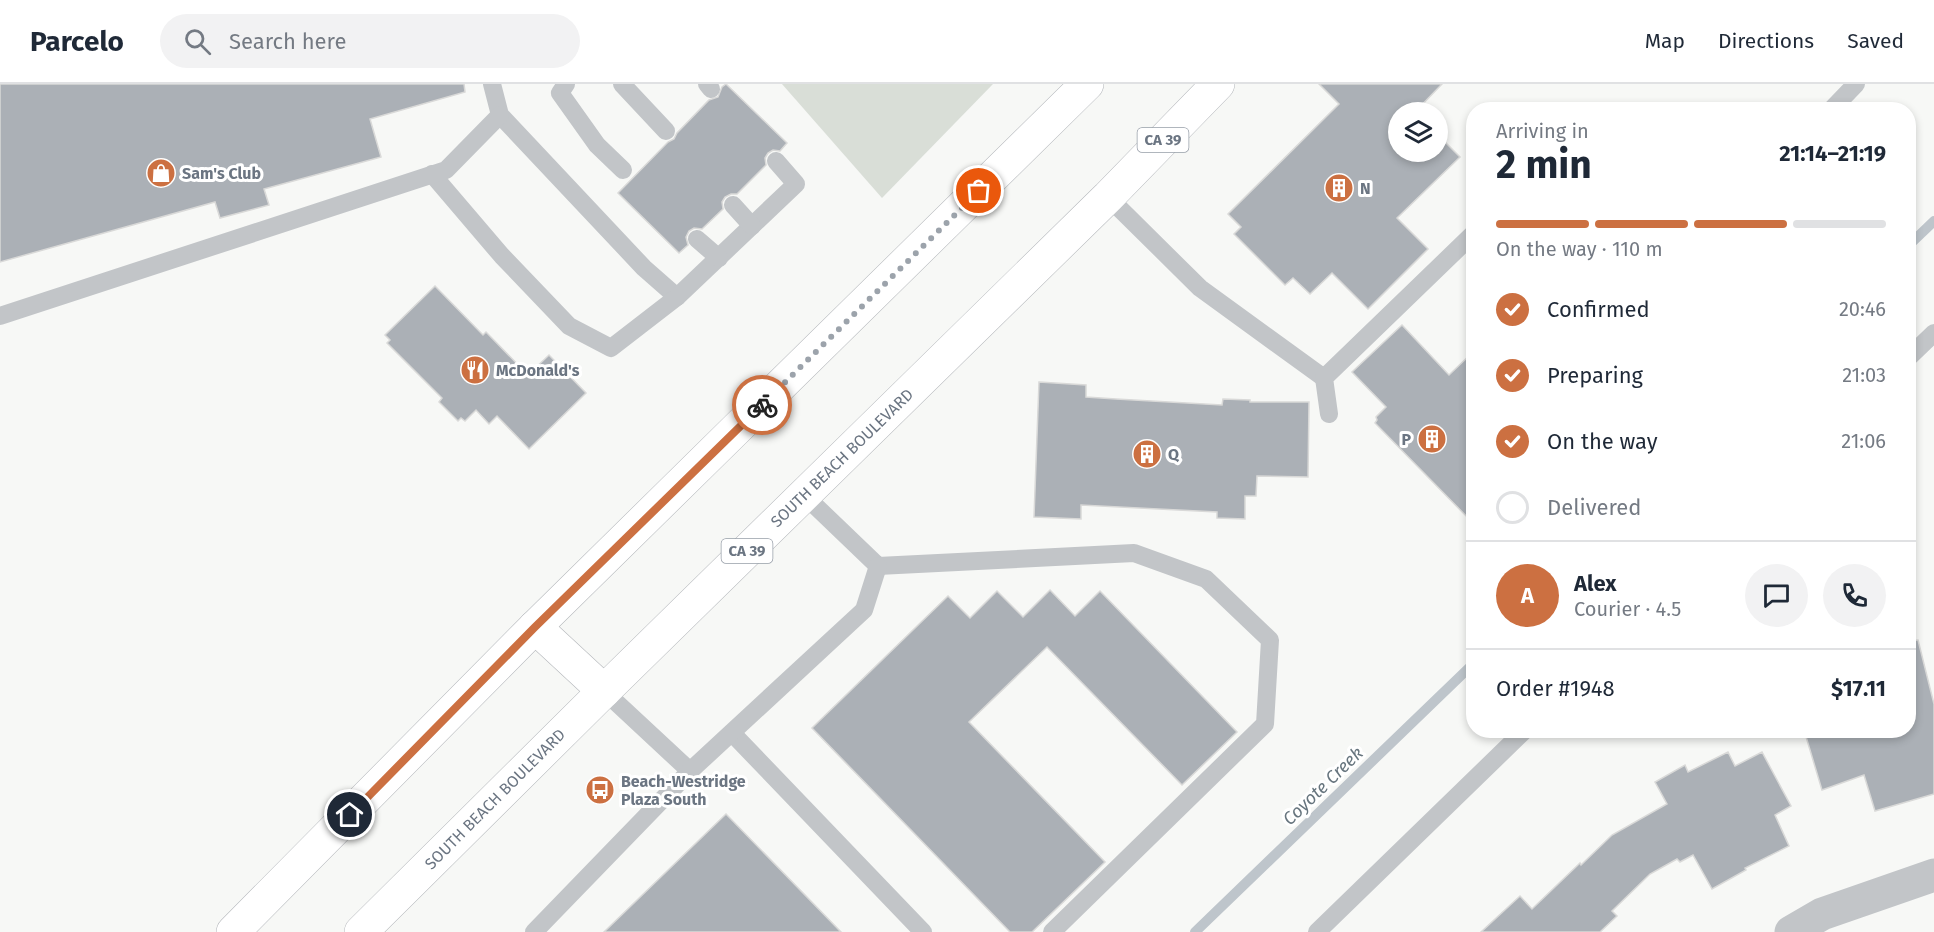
<!DOCTYPE html>
<html lang="en">
<head>
<meta charset="utf-8">
<style>
	:root { --surface:#fff; --page:#f2f2f3; --text:#1f2937; --muted:#747a83; --line:#e0e1e3; --accent:#cc7041 }
	body { margin:0; font-family:"Fira Sans",sans-serif; background:var(--page); color:var(--text); height:100vh; display:flex; flex-direction:column; font-size:22px; white-space:nowrap }
	* { box-sizing:border-box; margin:0 }
	p { font-size:20px; color:var(--muted) }
	.icon { flex:none; width:33px; height:33px; fill:none; stroke:currentColor; stroke-width:2; stroke-linecap:round; stroke-linejoin:round }
	.map { position:relative; flex:1; overflow:hidden }
	.details { position:absolute; left:1466px; top:18px; width:450px; height:636px; display:flex; flex-direction:column; background:var(--surface); border-radius:24px; box-shadow:0 3px 9px #0003 }
	.details>* { flex:none }
	.buttons { position:absolute; left:1388px; top:18px; display:grid; gap:12px }
	.buttons a { display:grid; place-items:center; width:60px; height:60px; border-radius:50%; background:var(--surface); box-shadow:0 3px 9px #0003; font-size:30px }
	.pin { position:absolute; display:grid; place-items:center; width:51px; height:51px; color:#fff; margin:-26px; border:3px solid #fff; border-radius:50%; box-shadow:0 2px 6px #0007 }
	.courier { position:absolute; display:grid; place-items:center; width:60px; height:60px; margin:-30px; border:4px solid #cc7041; border-radius:50%; background:#fff; color:#222; box-shadow:0 2px 8px #0007 }
	.overview em { font-style:normal; font-weight:700 }
	.overview div { display:flex; flex-direction:column-reverse }
	.overview { display:flex; align-items:center; justify-content:space-between; height:102px; padding:0 30px }
	h1 { font-size:39px; font-weight:700; line-height:45px }
	.bar { display:grid; grid-template-columns:repeat(4,1fr); gap:9px 6px; align-content:center; height:72px; padding:0 30px }
	.bar i { height:8px; border-radius:4px; background:var(--line) }
	.bar .selected { background:var(--accent) }
	.bar p { grid-column:span 4 }
	.line { display:flex; align-items:center; gap:15px; padding:0 30px; border-top:2px solid var(--line) }
	.line div { flex:1 }
	.round { display:grid; place-items:center; flex:none; width:63px; height:63px; border-radius:32px; background:var(--page) }
	ol { padding:0 30px; list-style:none }
	li { display:flex; align-items:center; gap:18px; height:66px }
	li p { margin-inline-start:auto }
	li .icon { padding:6px; border-radius:50%; background:var(--accent); color:#fff; stroke-width:4 }
	li:last-child { color:var(--muted) }
	li i { width:33px; height:33px; border:3px solid var(--line); border-radius:50% }
	header { display:flex; align-items:center; gap:36px; box-sizing:border-box; height:84px; padding:0 30px; background:var(--surface); border-bottom:2px solid var(--line) }
	header strong { font-size:28px }
	nav { display:flex; gap:33px; margin-inline-start:auto; font-size:21px }
	.search { width:420px; height:54px; background:var(--page); display:flex; align-items:center; gap:15px; box-sizing:border-box; padding:0 21px; border-radius:33px; color:var(--muted); font-size:22px }
	.map>svg:first-child { display:block }
</style>
</head>
<body>
<header>
<strong>Parcelo</strong>
<div class="search"><svg class="icon" aria-label="search" viewBox="0 0 24 24"><circle cx="10" cy="10" r="6"/><path d="M15 15l6 6"/></svg>Search here</div>
<nav><a>Map</a><a>Directions</a><a>Saved</a></nav>
</header>
<div class="map">
<svg width="1934" height="848" viewBox="0 0 1934 848">
	<rect width="100%" height="100%" fill="#f7f8f6"/>
	<polygon fill="#d9ded7" points="782,0 993,0 882,114"/>
	<g fill="none" stroke-linecap="round" stroke-linejoin="round">
		<g stroke="#bec5cb" stroke-width="10">
			<polyline points="1908,162 1934,137"/>
			<polyline points="1195,848 1473,580"/>
		</g>
	</g>
	<g fill="#abb0b6" stroke="#d9d9d8" stroke-width="1.5">
		<polygon points="0,0 464,0 465,8 370,35 381,73 264,105 269,121 220,134 215,118 0,178"/>
		<polygon points="726,0 787,59 780,67 773,66 768,69 765,74 766,81 737,110 731,110 725,113 722,118 723,125 702,145 694,144 689,147 686,153 688,161 679,169 618,109 668,58 674,55 677,49 709,16 718,13 722,3"/>
		<polygon points="1319,0 1442,0 1415,28 1398,28 1398,68 1437,68 1437,50 1460,73 1397,134 1428,165 1368,225 1332,189 1310,210 1293,194 1285,201 1234,150 1241,143 1228,130 1339,20"/>
		<polygon points="435,202 483,251 486,248 528,291 549,271 586,309 529,365 497,332 489,340 476,326 465,337 461,334 458,337 439,318 442,314 387,259 390,256 385,251"/>
		<polygon points="1402,241 1449,291 1473,268 1473,439 1375,339 1377,336 1376,333 1386,323 1352,288"/>
		<polygon points="1039,298 1086,301 1086,313 1116,315 1222,321 1223,315 1250,316 1250,318 1309,318 1308,393 1257,392 1256,412 1245,412 1245,435 1217,434 1217,428 1081,421 1081,435 1034,433"/>
		<polygon points="1050,506 1075,532 1100,507 1237,648 1182,701 1047,563 969,638 1105,778 1032,848 1010,848 812,644 948,512 970,534 997,507 1023,533"/>
		<polygon points="1918,556 1934,620 1934,710 1875,727 1864,691 1822,706 1804,646 1908,646 1908,557"/>
		<polygon points="1728,668 1735,682 1762,668 1791,722 1775,731 1789,762 1745,784 1746,786 1712,805 1693,771 1680,778 1677,775 1650,790 1612,827 1617,832 1600,848 1481,848 1520,812 1532,825 1580,779 1581,781 1612,751 1667,720 1655,698 1685,681 1688,688"/>
		<polygon points="726,730 841,848 604,848"/>
	</g>
	<g fill="none" stroke-linecap="round" stroke-linejoin="round">
		<g stroke="#b4b7bb" stroke-width="34">
			<g id="primary">
				<polyline points="535,543 604,607"/>
				<polyline points="233,848 535,543 1087,0"/>
				<polyline points="361,848 604,607 1108,113 1218,0"/>
			</g>
		</g>
		<g stroke="#c2c5c8" stroke-width="18">
			<polyline points="492,0 500,31 644,184 677,213"/>
			<polyline points="566,0 560,9 597,61 623,86"/>
			<polyline points="622,0 666,47"/>
			<polyline points="707,0 711,5"/>
			<polyline points="1831,26 1856,0"/>
			<polyline points="432,90 502,172 569,242 611,264 677,213 796,100 776,77"/>
			<polyline points="1108,113 1200,204 1324,294"/>
			<polyline points="733,121 752,142"/>
			<polyline points="697,155 719,174"/>
			<polyline points="0,232 446,86 500,31"/>
			<polyline points="1908,274 1934,249"/>
			<polyline points="1329,330 1324,294 1473,150"/>
			<polyline points="804,411 878,482 1134,469 1206,495 1270,556 1265,640 1052,848"/>
			<polyline points="604,607 690,687"/>
			<polyline points="732,649 923,848"/>
			<polyline points="534,848 690,687 864,526 878,482"/>
			<polyline points="1317,848 1525,646"/>
		</g>
		<polyline stroke="#c2c5c8" stroke-width="33" points="1791,848 1822,830 1934,791"/>
		<use href="#primary" stroke="#fff" stroke-width="33"/>
	</g>
	<g fill="none" stroke-linecap="round" stroke-linejoin="round">
		<polyline stroke="#9ca3ab" stroke-width="6" stroke-dasharray="0 10.8" points="762,321 979,107"/>
		<polyline stroke="#cc7041" stroke-width="8" points="350,731 535,543 762,321"/>
	</g>
	<defs>
		<g id="shop-disc" transform="scale(1.5)"><circle r="9.5" fill="#cc7041" stroke="#fff"/><path d="M-5-2.5h2.3a2.7 3.5 0 0 1 5.4 0H5L5.5 6h-11ZM-1.5-2.5h3a1.5 2.3 0 0 0-3 0Z" fill="#fff"/></g>
		<g id="building-disc" transform="scale(1.5)"><circle r="9.5" fill="#cc7041" stroke="#fff"/><path d="M-4-6H4V6H1V3H-1V6H-4ZM-2.5-4.3h1.7v1.8h-1.7ZM.8-4.3h1.7v1.8H.8ZM-2.5-1h1.7V.8h-1.7ZM.8-1h1.7V.8H.8Z" fill="#fff"/></g>
		<g id="restaurant-disc" transform="scale(1.5)"><circle r="9.5" fill="#cc7041" stroke="#fff"/><path d="M-5-6h1v4h1v-4h1v4h1v-4h1v5L-1.5 .5V6h-2V.5L-5-1ZM5-6V6H3V1.5H1.5Q1.5-4 5-6Z" fill="#fff"/></g>
		<g id="bus-disc" transform="scale(1.5)"><circle r="9.5" fill="#cc7041" stroke="#fff"/><path d="M-5-6H5V4H4V6H2V4H-2V6H-4V4H-5ZM-3.5-4V0h7V-4ZM-3.5 1.2v1.5H-2V1.2ZM2 1.2v1.5H3.5V1.2Z" fill="#fff"/></g>
	</defs>
	<g fill-rule="evenodd">
		<use href="#shop-disc" x="161" y="89"/>
		<use href="#building-disc" x="1339" y="104"/>
		<use href="#restaurant-disc" x="475" y="286"/>
		<use href="#building-disc" x="1432" y="355"/>
		<use href="#building-disc" x="1147" y="370"/>
		<use href="#bus-disc" x="600" y="706"/>
	</g>
	<g text-anchor="middle" dominant-baseline="central" stroke-width="6" stroke-linejoin="round" paint-order="stroke">
		<g fill="#fff" stroke="#979ea8" stroke-width="1.5">
			<rect x="1137.5" y="44" width="51" height="24" rx="4.5"/>
			<rect x="721.5" y="455" width="51" height="24" rx="4.5"/>
		</g>
		<g font-size="15" font-weight="bold" fill="#6b7582">
			<text x="1163" y="56">CA 39</text>
			<text x="747" y="467">CA 39</text>
		</g>
		<g font-size="16" font-weight="bold" fill="#6b7582" stroke="#fff" text-anchor="start">
			<text x="182" y="89">Sam's Club</text>
			<text x="1360" y="104">N</text>
			<text x="496" y="286">McDonald's</text>
			<text x="1411" y="355" text-anchor="end">P</text>
			<text x="1168" y="370">Q</text>
			<text x="621" y="697">Beach-Westridge<tspan x="621" dy="18">Plaza South</tspan></text>
		</g>
		<g font-size="16" fill="#6b7582" stroke="#fff">
			<text transform="translate(842 374) rotate(-44)">SOUTH BEACH BOULEVARD</text>
			<text transform="translate(495 715) rotate(-45)">SOUTH BEACH BOULEVARD</text>
		</g>
		<g font-size="18" font-style="italic" fill="#67757e" stroke="#fff">
			<text transform="translate(1323 702) rotate(-44)">Coyote Creek</text>
		</g>
	</g>
</svg>
<div class="buttons">
<a><svg class="icon" aria-label="layers" viewBox="0 0 24 24"><path d="M12 4l9 5-9 5-9-5zM3 14l9 5 9-5"/></svg></a>
</div>
<div class="pin" style="left:979px;top:107px;background:#ea580c"><svg class="icon" aria-label="bag" viewBox="0 0 24 24"><path d="M5 8h14l-1 12H6zM9 8a3 3 0 0 1 6 0"/></svg></div>
<div class="pin" style="left:350px;top:731px;background:#1f2937"><svg class="icon" aria-label="home" viewBox="0 0 24 24"><path d="M3 11l9-7 9 7M6 9v11h12V9"/></svg></div>
<div class="courier" style="left:762px;top:321px"><svg class="icon" aria-label="bike" viewBox="0 0 24 24"><circle cx="6" cy="16" r="4"/><circle cx="18" cy="16" r="4"/><path d="M6 16l4-8h5l3 8M10 8l3 8H6M13 5h3"/></svg></div>
<section class="details">
<div class="overview"><div><h1>2 min</h1><p>Arriving in</p></div><em>21:14–21:19</em></div>
<div class="bar"><i class="selected"></i><i class="selected"></i><i class="selected"></i><i></i><p>On the way · 110 m</p></div>
<ol>
<li><svg class="icon" aria-label="check" viewBox="0 0 24 24"><path d="M5 12l5 5 9-10"/></svg>Confirmed<p>20:46</p></li>
<li><svg class="icon" aria-label="check" viewBox="0 0 24 24"><path d="M5 12l5 5 9-10"/></svg>Preparing<p>21:03</p></li>
<li><svg class="icon" aria-label="check" viewBox="0 0 24 24"><path d="M5 12l5 5 9-10"/></svg>On the way<p>21:06</p></li>
<li><i></i>Delivered</li>
</ol>
<div class="line" style="height:108px"><b class="round" style="background:var(--accent);color:#fff">A</b><div><b>Alex</b><p>Courier · 4.5</p></div><a class="round"><svg class="icon" aria-label="chat" viewBox="0 0 24 24"><path d="M4 5h16v11H9l-5 4z"/></svg></a><a class="round"><svg class="icon" aria-label="phone" viewBox="0 0 24 24"><path d="M5 4h4l2 5-3 2q2 4 5 5l2-3 5 2v4C11 20 4 13 5 4z"/></svg></a></div>
<div class="line" style="height:78px"><div>Order #1948</div><b>$17.11</b></div>
</section>
</div>
</body>
</html>
